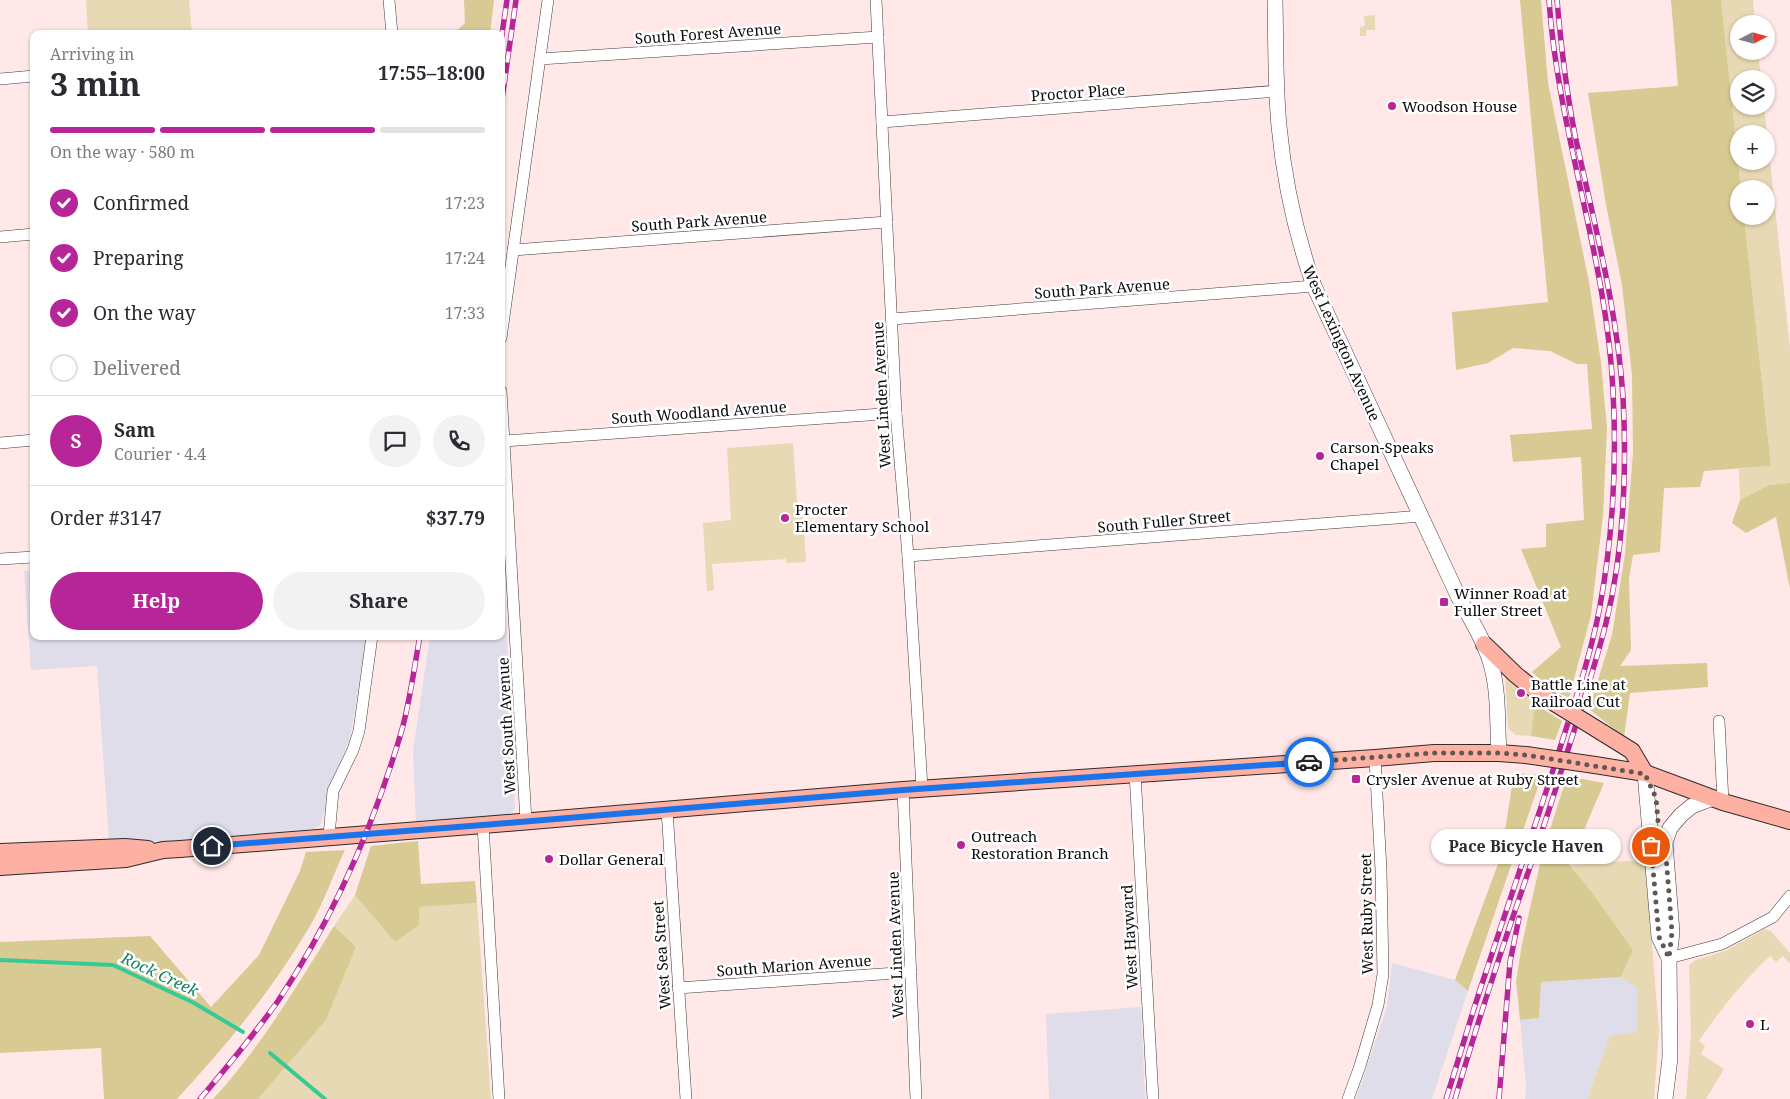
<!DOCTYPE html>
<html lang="en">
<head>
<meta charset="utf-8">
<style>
	:root { --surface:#fff; --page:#f2f2f3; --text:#2b2b33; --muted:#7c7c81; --line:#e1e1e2; --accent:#b62698 }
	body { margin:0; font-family:"Noto Serif",serif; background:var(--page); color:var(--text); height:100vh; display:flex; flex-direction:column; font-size:19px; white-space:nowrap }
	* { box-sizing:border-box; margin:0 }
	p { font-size:16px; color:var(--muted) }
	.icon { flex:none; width:28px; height:28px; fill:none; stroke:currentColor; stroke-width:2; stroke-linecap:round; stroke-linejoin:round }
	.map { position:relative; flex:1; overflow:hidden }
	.drawer { position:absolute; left:30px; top:30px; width:475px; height:610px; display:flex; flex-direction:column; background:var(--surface); border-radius:10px; box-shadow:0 1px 4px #0004 }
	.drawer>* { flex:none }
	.needle { width:32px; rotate:84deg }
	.buttons { position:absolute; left:1730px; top:15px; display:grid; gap:10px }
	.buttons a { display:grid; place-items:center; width:45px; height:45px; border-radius:50%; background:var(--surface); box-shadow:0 1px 4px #0004; font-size:25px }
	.pin { position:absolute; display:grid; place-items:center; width:42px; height:42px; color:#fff; margin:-21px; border:2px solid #fff; border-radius:50%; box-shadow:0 1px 5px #0007 }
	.courier { position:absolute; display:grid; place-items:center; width:50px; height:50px; margin:-25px; border:4px solid #1a73e8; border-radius:50%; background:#fff; color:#222; box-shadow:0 1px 6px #0007 }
	.bubble { position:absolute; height:35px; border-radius:18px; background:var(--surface); box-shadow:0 1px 4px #0004; font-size:16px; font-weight:700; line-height:35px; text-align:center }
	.head em { font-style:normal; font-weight:700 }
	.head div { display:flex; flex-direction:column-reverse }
	.head { display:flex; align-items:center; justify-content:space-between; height:85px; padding:0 20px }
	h1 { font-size:32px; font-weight:700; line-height:38px }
	.bar { display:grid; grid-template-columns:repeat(4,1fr); gap:8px 5px; align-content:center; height:60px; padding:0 20px }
	.bar i { height:6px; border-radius:4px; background:var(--line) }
	.bar .active { background:var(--accent) }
	.bar p { grid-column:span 4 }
	.line { display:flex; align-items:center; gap:12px; padding:0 20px; border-top:1px solid var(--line) }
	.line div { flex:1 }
	.round { display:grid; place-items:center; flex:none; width:52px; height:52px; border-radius:26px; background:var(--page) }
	ol { padding:0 20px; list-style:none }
	li { display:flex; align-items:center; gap:15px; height:55px }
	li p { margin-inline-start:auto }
	li .icon { padding:5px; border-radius:50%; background:var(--accent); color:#fff; stroke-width:4 }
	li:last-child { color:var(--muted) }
	li i { width:28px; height:28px; border:2px solid var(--line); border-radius:50% }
	.button { display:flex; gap:10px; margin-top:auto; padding:10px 20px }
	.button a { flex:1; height:58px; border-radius:30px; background:var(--accent); color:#fff; font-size:20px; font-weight:700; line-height:58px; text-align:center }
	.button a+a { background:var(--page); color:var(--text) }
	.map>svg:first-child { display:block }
</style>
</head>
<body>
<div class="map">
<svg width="1790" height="1099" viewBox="0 0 1790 1099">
	<rect width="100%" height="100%" fill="#ffe8e7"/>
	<g fill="#dfdde9">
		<polygon points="501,517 515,809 508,815 416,822 413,751 430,636 501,636"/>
		<polygon points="24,571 34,571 34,636 367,636 350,739 333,778 321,824 314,829 146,843 109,843 97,666 31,670"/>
		<polygon points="1392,963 1455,980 1468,991 1432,1099 1356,1099 1387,1007"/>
		<polygon points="1621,977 1637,987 1637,1033 1610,1036 1587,1099 1525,1099 1526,1087 1520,1020 1539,1018 1541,982"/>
		<polygon points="1141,1007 1145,1099 1049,1099 1046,1014"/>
	</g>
	<g fill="#e7d9b3" fill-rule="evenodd">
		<polygon points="86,0 189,0 192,34 88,34"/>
		<path d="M 1721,0 L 1753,0 L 1755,24 L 1739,24 L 1739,51 L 1758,51 L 1761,79 L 1739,79 L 1739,106 L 1764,106 L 1790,347 L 1790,483 L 1769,485 L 1740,500 L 1739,469 L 1771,466 L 1744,216 L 1766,216 L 1766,189 L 1741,189 ZM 1739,134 L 1766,134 L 1766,161 L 1739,161 Z"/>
		<polygon points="1375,15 1375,30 1366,30 1366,36 1360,36 1360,27 1365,26 1364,16"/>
		<polygon points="793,443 798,516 803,516 806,562 786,563 786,559 712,564 714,590 707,591 703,523 731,520 727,448"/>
		<polygon points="1505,675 1536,701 1531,736 1515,735 1508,728"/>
		<polygon points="1645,860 1659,1031 1654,1099 1587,1099 1610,1036 1637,1032 1637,988 1621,977 1633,950 1569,865"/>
		<polygon points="355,895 395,941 418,907 477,903 491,1099 258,1099 326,1020 356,947 334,926"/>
		<path d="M 1765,929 L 1771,931 L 1790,953 L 1790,964 L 1783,956 L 1776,962 L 1770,956 C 1743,981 1720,1010 1699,1041 L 1705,1046 L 1701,1054 L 1724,1069 L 1706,1099 L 1686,1099 L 1691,1036 L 1689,965 L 1696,960 L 1725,951 Z"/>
	</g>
	<g fill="#d7ca92">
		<polygon points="464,0 494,0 490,34 453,34 465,23"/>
		<polygon points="1520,0 1541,0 1548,83 1589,282 1601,363 1607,428 1603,516 1591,615 1569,698 1548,687 1532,672 1561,647 1521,549 1546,547 1546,524 1584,520 1581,457 1513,462 1510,435 1592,429 1587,364 1577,364 1550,351 1513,348 1488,363 1456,370 1452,312 1548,302"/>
		<polygon points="1671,0 1721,0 1741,189 1739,189 1739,216 1744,216 1771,466 1704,471 1700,487 1664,488 1660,552 1633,555 1629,579 1631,650 1620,666 1707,663 1708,687 1630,693 1624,737 1589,709 1612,635 1625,554 1633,453 1632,375 1622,285 1606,205 1588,93 1678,86"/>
		<polygon points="1790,483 1790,589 1776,517 1746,533 1732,523 1740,500 1769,485"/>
		<polygon points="1535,704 1562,721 1555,740 1531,736"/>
		<polygon points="1514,773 1542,775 1468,991 1455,980 1501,856"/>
		<polygon points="1567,776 1604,783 1569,865 1590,890 1633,950 1621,977 1541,982 1539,1018 1520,1020 1516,981 1522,944 1542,855"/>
		<polygon points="418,841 421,884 475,881 477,903 419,907 419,925 395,942 355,895 371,846"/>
		<path d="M 345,850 C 333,875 324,902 310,926 C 273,989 226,1046 177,1099 L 104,1099 L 101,1048 L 0,1053 L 0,942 L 150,936 L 211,1007 L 259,955 L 300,871 L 306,852 Z"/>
		<path d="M 334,926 L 356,947 L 326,1020 L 258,1099 L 213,1099 C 261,1047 297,986 334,926 Z"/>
	</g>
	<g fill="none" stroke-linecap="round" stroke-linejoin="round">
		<g stroke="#36ca96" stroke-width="4">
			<polyline points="0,960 113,965 194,1003 243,1032"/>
			<polyline points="270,1053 325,1099"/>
		</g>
		<g stroke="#3d3d3d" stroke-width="12">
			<g id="minor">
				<polyline points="389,0 392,34"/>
				<polyline points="876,0 896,413 908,556 922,788"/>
				<polyline points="540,59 878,37"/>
				<polyline points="0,79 34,76"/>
				<polyline points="882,122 1277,91"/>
				<polyline points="0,237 34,234"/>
				<polyline points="513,250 887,222"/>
				<polyline points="892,319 1314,286"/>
				<polyline points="501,338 548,0"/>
				<polyline points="501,391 526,821"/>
				<polyline points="504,441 896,413"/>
				<polyline points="0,443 34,440"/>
				<polyline points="908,556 1422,516"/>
				<polyline points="0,559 34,557"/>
				<polyline points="1719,721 1723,802"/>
				<polyline points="1135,773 1153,1099"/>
				<polyline points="903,790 916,1099"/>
				<polyline points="667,810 686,1099"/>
				<polyline points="483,825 499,1099"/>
				<polyline points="329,836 333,791 353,750 359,731 372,636"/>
				<polyline points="1669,958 1722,944 1773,917 1790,896"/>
				<polyline points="678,988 911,972"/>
				<polyline points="1348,1099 1360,1066 1378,1005 1383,974 1381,870 1375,758"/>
			</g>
		</g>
		<g stroke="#3d3d3d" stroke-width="16">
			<g id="tertiary">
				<path d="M 1275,0 C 1276,42 1275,84 1279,126 C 1284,180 1296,235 1314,286 L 1459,598 C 1471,620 1486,643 1492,668 C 1499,695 1497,725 1499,753"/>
				<polyline points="1645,773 1659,937 1669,958"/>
				<polyline points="1665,1099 1670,1058 1669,958 1672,932 1665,843 1670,828 1681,815 1692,806 1713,798"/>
			</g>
		</g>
		<g stroke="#2c2c2c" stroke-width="18">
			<g id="secondary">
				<polyline points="1484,644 1516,675 1540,694"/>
				<polyline points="1603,733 1632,751 1645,773"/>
				<polyline points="1595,765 1645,773 1723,802 1790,821"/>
				<polyline points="0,852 125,847 148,849"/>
				<polyline points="0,867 126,859 163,850 180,849 483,825 903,790 1375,758 1434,753 1499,753 1526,755"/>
			</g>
		</g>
		<use href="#minor" stroke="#fff" stroke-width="11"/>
		<use href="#tertiary" stroke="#fff" stroke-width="15"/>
		<use href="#secondary" stroke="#feb0a3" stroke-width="16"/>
		<g stroke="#b62698" stroke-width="5.5">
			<g id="rail">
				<polyline points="501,41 507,0"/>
				<polyline points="501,106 516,0"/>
				<path d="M 200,1099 C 227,1067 254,1035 278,1001 C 333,919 373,827 401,733 C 410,702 414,668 420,636"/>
				<path d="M 1446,1099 C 1460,1056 1472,1012 1487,969 C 1509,901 1533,833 1555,764 C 1571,712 1590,660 1600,606 C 1613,535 1617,464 1613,391 C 1607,259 1558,133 1549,0"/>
				<path d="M 1455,1099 C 1467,1059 1479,1019 1492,980 C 1514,911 1539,844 1560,775 C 1576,724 1593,674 1606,623 C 1624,550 1627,472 1623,397 C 1617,307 1594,223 1575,135 C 1566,90 1561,45 1557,0"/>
				<polyline points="1499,1099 1510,962 1519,918"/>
			</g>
		</g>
		<use href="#rail" stroke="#fff" stroke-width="4" stroke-dasharray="11" stroke-linecap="butt"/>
		<g stroke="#2c2c2c" stroke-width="18" stroke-linecap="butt">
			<g id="secondary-bridge">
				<polyline points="1540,694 1603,733"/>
				<polyline points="1526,755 1595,765"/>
			</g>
		</g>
		<use href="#secondary-bridge" stroke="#feb0a3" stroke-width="16"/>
	</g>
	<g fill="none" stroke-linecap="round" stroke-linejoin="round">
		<polyline stroke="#605857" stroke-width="5" stroke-dasharray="0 9" points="1309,762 1434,753 1499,753 1526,755 1645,774 1656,798 1659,833 1665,843 1672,932 1669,958 1659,937 1651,846"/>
		<polyline stroke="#1a73e8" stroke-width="6" points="212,846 483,825 903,790 1309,762"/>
	</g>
	<g fill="#b62698" stroke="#fff" stroke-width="2">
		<circle cx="1392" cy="106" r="5"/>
		<circle cx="1320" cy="456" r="5"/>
		<circle cx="785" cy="518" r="5"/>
		<rect x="1439" y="597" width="10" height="10" rx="2.5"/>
		<circle cx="1521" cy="693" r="5"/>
		<rect x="1351" y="774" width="10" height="10" rx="2.5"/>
		<circle cx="961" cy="845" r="5"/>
		<circle cx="549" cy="859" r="5"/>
		<circle cx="1750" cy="1024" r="5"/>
	</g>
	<g text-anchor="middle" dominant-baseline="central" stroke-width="5" stroke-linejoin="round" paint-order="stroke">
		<g font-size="15" fill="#0a0a0a" stroke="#fff">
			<text transform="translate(708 33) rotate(-4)">South Forest Avenue</text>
			<text transform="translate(1078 92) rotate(-4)">Proctor Place</text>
			<text transform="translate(699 221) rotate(-4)">South Park Avenue</text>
			<text transform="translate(1102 288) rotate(-4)">South Park Avenue</text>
			<text transform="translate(1342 343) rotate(66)">West Lexington Avenue</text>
			<text transform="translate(881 395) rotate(-93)">West Linden Avenue</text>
			<text transform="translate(699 412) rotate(-4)">South Woodland Avenue</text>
			<text transform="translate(1164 521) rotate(-5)">South Fuller Street</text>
			<text transform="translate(506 726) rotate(-93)">West South Avenue</text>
			<text transform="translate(1366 914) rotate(-91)">West Ruby Street</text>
			<text transform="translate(1129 937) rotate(-93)">West Hayward</text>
			<text transform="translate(895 945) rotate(-92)">West Linden Avenue</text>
			<text transform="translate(661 955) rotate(-94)">West Sea Street</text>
			<text transform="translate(794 965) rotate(-4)">South Marion Avenue</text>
		</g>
		<g font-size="15" fill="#0a0a0a" stroke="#fff" text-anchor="start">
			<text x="1402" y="106">Woodson House</text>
			<text x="1330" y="447">Carson-Speaks<tspan x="1330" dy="17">Chapel</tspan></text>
			<text x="795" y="509">Procter<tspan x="795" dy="17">Elementary School</tspan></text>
			<text x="1454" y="593">Winner Road at<tspan x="1454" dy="17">Fuller Street</tspan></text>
			<text x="1531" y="684">Battle Line at<tspan x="1531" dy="17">Railroad Cut</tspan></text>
			<text x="1366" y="779">Crysler Avenue at Ruby Street</text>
			<text x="971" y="836">Outreach<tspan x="971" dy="17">Restoration Branch</tspan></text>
			<text x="559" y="859">Dollar General</text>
			<text x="1760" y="1024">L</text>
		</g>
		<g font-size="16" font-style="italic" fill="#168362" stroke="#fff">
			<text transform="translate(160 974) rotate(25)">Rock Creek</text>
		</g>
	</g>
</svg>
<div class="buttons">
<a><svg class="needle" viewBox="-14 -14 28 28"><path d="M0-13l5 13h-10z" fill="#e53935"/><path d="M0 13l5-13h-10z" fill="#7c7c81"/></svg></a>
<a><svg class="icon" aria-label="layers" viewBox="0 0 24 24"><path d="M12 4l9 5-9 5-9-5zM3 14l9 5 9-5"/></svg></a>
<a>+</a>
<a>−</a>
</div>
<div class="pin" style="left:1651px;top:846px;background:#ea580c"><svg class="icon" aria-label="bag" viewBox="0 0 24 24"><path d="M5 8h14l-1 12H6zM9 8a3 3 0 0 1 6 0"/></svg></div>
<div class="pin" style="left:212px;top:846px;background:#1f2937"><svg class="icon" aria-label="home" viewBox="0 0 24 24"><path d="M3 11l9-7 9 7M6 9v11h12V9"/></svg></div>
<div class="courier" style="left:1309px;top:762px"><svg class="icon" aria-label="car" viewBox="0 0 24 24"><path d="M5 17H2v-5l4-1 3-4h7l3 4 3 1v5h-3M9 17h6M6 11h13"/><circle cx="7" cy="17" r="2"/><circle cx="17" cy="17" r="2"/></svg></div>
<div class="bubble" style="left:1431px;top:829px;width:190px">Pace Bicycle Haven</div>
<section class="drawer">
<div class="head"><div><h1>3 min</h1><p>Arriving in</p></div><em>17:55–18:00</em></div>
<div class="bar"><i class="active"></i><i class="active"></i><i class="active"></i><i></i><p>On the way · 580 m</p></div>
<ol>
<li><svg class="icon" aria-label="check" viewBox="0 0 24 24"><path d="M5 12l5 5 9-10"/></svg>Confirmed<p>17:23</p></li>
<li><svg class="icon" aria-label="check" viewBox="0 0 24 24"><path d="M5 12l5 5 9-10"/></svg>Preparing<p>17:24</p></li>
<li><svg class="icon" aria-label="check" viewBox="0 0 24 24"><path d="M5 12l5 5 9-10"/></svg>On the way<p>17:33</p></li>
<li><i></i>Delivered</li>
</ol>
<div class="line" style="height:90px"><b class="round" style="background:var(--accent);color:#fff">S</b><div><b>Sam</b><p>Courier · 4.4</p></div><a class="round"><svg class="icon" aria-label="chat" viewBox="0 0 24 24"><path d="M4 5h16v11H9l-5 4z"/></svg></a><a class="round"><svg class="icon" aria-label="phone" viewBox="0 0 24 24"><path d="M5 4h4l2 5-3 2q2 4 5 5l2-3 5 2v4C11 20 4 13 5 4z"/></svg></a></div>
<div class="line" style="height:65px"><div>Order #3147</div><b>$37.79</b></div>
<div class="button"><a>Help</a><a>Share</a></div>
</section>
</div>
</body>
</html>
